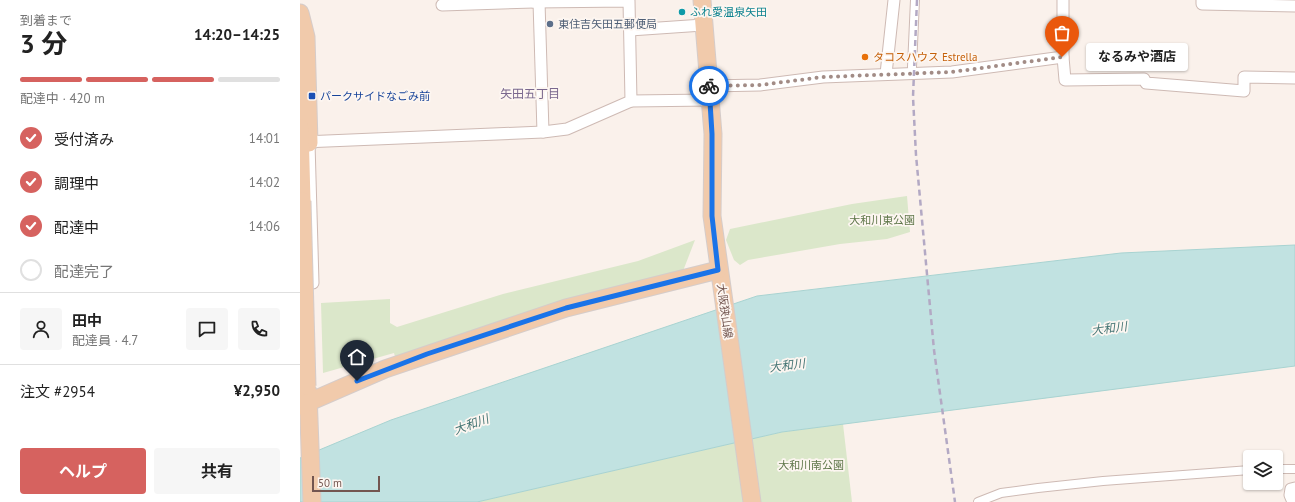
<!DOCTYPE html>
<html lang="ja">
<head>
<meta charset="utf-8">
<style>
	:root { --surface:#fff; --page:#f6f6f6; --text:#222; --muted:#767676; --line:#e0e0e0; --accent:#d6625f }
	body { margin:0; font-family:"PT Sans","Noto Sans JP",sans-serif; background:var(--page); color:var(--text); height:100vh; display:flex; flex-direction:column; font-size:15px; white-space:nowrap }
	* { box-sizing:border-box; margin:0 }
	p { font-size:13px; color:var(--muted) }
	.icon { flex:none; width:22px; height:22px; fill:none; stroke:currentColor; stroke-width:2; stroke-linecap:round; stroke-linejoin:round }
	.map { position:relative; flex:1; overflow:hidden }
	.details { display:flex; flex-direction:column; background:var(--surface); width:300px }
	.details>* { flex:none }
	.tools { position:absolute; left:943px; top:450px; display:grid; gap:8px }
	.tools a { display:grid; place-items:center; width:40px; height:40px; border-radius:4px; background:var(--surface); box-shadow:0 1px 3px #0004; font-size:20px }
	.scale { position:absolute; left:12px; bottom:10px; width:68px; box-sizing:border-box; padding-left:4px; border:2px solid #735650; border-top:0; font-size:11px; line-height:14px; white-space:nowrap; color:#735650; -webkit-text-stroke:3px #fdf6f1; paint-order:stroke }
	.pin { position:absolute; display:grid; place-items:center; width:34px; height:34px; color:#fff; margin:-41px -17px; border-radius:50% 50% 50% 0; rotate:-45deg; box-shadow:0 0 4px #0007 }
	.pin .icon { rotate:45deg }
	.courier { position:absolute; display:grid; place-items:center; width:40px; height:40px; margin:-20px; border:3px solid #1a73e8; border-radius:50%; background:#fff; color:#222; box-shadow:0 1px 5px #0007 }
	.bubble { position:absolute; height:28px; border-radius:4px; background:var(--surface); box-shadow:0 1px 3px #0004; font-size:13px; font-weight:700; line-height:28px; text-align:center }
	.headline em { font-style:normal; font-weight:700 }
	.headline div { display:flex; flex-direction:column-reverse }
	.headline { display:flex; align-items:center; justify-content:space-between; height:68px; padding:0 20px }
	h1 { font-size:26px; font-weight:700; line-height:30px }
	.bar { display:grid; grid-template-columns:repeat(4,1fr); gap:6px 4px; align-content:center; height:48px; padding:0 20px }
	.bar i { height:5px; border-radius:3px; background:var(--line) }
	.bar .selected { background:var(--accent) }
	.bar p { grid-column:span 4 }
	.line { display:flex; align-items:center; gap:10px; padding:0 20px; border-top:1px solid var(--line) }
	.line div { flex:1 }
	.round { display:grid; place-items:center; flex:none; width:42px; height:42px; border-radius:4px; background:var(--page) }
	ol { padding:0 20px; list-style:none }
	li { display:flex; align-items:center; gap:12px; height:44px }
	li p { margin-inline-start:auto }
	li .icon { padding:4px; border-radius:50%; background:var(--accent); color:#fff; stroke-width:4 }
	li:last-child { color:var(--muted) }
	li i { width:22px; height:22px; border:2px solid var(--line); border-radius:50% }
	.action { display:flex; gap:8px; margin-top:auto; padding:8px 20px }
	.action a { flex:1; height:46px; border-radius:4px; background:var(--accent); color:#fff; font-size:16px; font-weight:700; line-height:46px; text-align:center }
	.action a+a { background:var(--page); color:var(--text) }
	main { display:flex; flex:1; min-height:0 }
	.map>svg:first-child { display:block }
</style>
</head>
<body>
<main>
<section class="details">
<div class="headline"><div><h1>3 分</h1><p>到着まで</p></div><em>14:20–14:25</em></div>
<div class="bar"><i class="selected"></i><i class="selected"></i><i class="selected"></i><i></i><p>配達中 · 420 m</p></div>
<ol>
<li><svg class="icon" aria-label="check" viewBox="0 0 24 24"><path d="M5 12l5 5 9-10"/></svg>受付済み<p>14:01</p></li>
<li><svg class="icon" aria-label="check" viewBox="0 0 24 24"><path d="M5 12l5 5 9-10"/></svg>調理中<p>14:02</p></li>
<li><svg class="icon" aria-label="check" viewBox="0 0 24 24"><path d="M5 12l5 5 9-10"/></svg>配達中<p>14:06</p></li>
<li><i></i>配達完了</li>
</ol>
<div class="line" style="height:72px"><a class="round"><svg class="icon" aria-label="person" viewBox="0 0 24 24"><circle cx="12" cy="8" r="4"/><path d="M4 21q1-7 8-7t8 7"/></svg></a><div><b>田中</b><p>配達員 · 4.7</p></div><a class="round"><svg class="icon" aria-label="chat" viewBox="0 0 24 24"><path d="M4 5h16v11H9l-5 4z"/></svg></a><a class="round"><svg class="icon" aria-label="phone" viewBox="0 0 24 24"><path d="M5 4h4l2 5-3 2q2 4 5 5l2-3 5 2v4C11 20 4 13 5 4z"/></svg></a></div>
<div class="line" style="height:52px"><div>注文 #2954</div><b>¥2,950</b></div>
<div class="action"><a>ヘルプ</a><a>共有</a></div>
</section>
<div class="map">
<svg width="995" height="502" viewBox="0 0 995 502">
	<rect width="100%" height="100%" fill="#faf1eb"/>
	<g fill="#dbe7ca">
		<polygon points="607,196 610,232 587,239 540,244 448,260 440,265 434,260 426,240 430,229 552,204"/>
		<polygon points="395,240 383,271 96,360 94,353 23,373 21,303 90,299 90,323 97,327 203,294 338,261"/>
		<polygon points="543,424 552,502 177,502 482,432"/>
	</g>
	<polygon fill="#c1e2e1" stroke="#a8d3d1" points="995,245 995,366 482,432 177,502 0,502 0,458 91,420 457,296 821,253"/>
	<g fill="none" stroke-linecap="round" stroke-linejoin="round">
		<g stroke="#cebab4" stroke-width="10">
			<g id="pedestrian">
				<polyline points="612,67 615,0"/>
				<polyline points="976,469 995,469"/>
				<polyline points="678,502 701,493 738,488 803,481 950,470"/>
			</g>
		</g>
		<g stroke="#cebab4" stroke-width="13">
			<g id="minor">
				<polyline points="902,0 902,4 995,6"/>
				<polyline points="239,2 243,132"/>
				<polyline points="142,5 234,2"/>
				<polyline points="330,30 403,25"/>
				<polyline points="763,57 765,80 844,79 846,83 944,91 944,77 995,78"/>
				<polyline points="586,74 594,0"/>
				<polyline points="409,86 460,85 523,77 652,72 763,57 763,0"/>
				<polyline points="331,101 410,100"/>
				<polyline points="3,142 243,132 267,129 331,101 329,1 234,2 234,0"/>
				<polyline points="9,143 13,283"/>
				<polyline points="993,502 990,495 991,489 995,488"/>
			</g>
		</g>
		<g stroke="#d5ccca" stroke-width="19">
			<g id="primary">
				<polyline points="402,0 413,134 412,216 452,502"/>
				<polyline points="0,13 6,37 9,143"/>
				<polyline points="0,128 2,201"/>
				<polyline points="8,392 12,502"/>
				<polyline points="0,406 85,369 266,308 418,270"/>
			</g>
		</g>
		<use href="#pedestrian" stroke="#fff" stroke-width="8"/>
		<use href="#minor" stroke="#fff" stroke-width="11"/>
		<use href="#primary" stroke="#f1caab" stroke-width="17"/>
		<polyline stroke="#b3a9c4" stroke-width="2.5" stroke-dasharray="6 4" stroke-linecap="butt" points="617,0 613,97 616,155 634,350 655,502"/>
		<g stroke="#d5ccca" stroke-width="19" stroke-linecap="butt">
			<polyline id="primary-bridge" points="2,201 7,386"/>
		</g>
		<use href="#primary-bridge" stroke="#f1caab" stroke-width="17"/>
	</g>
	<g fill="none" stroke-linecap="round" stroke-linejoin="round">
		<polyline stroke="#a28c86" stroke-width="4" stroke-dasharray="0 7.2" points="409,86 460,85 523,77 652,72 762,57"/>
		<polyline stroke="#1a73e8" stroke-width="5" points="57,381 127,354 266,308 418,270 412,216 412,134 409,86"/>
	</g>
	<circle fill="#0f9aa8" stroke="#fdf6f1" stroke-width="1.5" cx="382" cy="12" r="4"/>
	<circle fill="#5c6f8a" stroke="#fdf6f1" stroke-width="1.5" cx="250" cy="24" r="4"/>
	<circle fill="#e8710a" stroke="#fdf6f1" stroke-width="1.5" cx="565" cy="57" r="4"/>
	<rect fill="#1a4fb4" stroke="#fdf6f1" stroke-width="1.5" x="8" y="92" width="8" height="8" rx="2"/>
	<g text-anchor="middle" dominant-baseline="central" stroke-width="3.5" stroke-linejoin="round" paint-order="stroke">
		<g font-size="11" fill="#0d838f" stroke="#fdf6f1" text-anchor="start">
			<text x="390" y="12">ふれ愛温泉矢田</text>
		</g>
		<g font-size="11" fill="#4e5e75" stroke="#fdf6f1" text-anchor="start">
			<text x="258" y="24">東住吉矢田五郵便局</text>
		</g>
		<g font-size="11" fill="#c56008" stroke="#fdf6f1" text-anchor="start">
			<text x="573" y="57">タコスハウス Estrella</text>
		</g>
		<g font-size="11" fill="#164399" stroke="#fdf6f1" text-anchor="start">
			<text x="20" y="96">パークサイドなごみ前</text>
		</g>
		<g font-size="11" fill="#5f774a" stroke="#fdf6f1">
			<text x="582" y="220">大和川東公園</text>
			<text x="511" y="465">大和川南公園</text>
		</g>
		<g font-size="11" fill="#735650" stroke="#fdf6f1">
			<text transform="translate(425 311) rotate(82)">大阪狭山線</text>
		</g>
		<g font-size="12" fill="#7a688e" stroke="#fdf6f1">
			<text x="230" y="93">矢田五丁目</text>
		</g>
		<g font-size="12" font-style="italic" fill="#467675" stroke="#fdf6f1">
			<text transform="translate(809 328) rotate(-7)">大和川</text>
			<text transform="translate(487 365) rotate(-7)">大和川</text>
			<text transform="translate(171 424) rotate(-20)">大和川</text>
		</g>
	</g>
</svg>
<div class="tools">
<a><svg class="icon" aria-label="layers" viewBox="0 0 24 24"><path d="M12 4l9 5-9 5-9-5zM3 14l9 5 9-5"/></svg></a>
</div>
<div class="scale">50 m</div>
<div class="pin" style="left:762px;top:57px;background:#ea580c"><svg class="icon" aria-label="bag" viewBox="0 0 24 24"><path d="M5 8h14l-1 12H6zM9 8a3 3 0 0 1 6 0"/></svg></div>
<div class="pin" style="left:57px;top:381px;background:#1f2937"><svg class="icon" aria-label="home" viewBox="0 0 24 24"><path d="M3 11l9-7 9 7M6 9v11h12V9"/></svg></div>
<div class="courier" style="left:409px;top:86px"><svg class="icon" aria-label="bike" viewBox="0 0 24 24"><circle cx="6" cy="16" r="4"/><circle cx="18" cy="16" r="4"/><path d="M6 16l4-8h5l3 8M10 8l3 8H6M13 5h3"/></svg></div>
<div class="bubble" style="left:786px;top:43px;width:102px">なるみや酒店</div>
</div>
</main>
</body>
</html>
